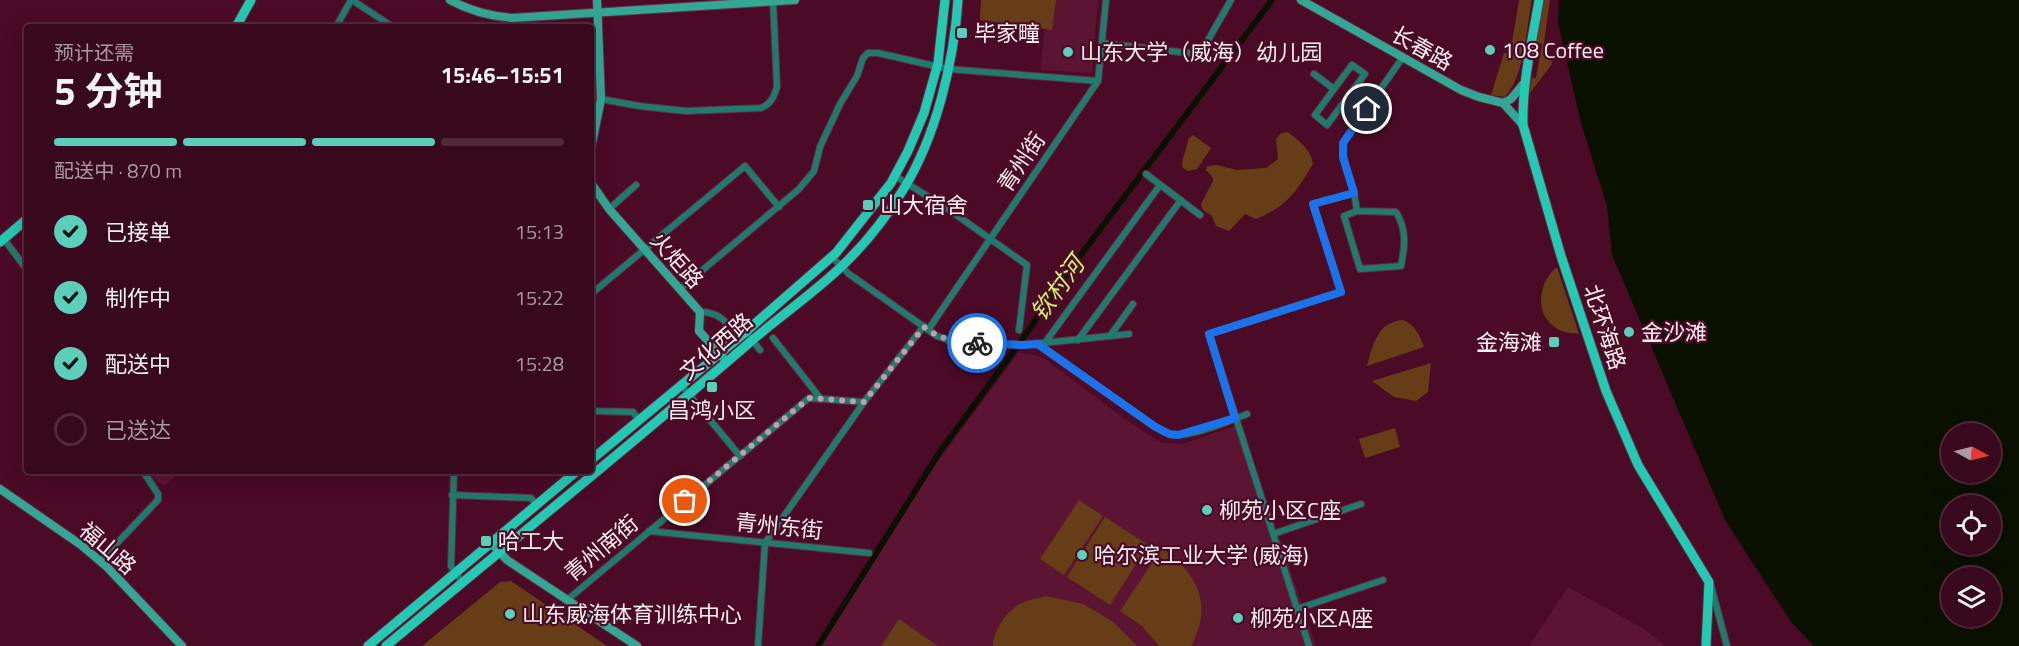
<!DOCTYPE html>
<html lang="zh">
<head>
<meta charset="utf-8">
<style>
	:root { --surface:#38081c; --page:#431629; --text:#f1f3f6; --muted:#ab9aa3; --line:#52293b; --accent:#5cceba }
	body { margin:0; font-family:"Titillium Web","Noto Sans SC",sans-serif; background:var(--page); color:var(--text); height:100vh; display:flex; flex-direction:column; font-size:22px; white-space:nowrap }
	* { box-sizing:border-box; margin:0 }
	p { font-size:20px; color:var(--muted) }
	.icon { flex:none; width:33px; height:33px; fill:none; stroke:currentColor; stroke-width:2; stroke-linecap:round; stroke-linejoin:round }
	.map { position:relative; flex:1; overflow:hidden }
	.side { position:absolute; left:24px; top:24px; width:570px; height:450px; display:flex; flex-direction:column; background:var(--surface); border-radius:6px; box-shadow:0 6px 24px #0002,0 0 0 2px var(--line) }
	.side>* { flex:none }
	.needle { width:39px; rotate:97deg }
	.buttons { position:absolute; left:1941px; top:423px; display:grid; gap:12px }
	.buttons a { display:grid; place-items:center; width:60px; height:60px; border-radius:50%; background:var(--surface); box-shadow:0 6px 24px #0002,0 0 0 2px var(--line); font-size:30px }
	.pin { position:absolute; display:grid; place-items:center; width:51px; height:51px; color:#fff; margin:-26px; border:3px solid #fff; border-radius:50%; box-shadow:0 2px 6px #0007 }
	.courier { position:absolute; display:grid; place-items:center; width:60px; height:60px; margin:-30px; border:4px solid #1a73e8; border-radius:50%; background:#fff; color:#222; box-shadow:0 2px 8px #0007 }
	.head em { font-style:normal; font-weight:700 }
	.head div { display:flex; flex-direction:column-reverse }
	.head { display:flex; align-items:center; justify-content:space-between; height:102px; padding:0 30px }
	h1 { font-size:39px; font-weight:700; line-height:45px }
	.bar { display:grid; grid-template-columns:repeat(4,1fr); gap:9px 6px; align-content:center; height:72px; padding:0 30px }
	.bar i { height:8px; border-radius:4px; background:var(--line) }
	.bar .on { background:var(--accent) }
	.bar p { grid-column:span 4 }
	ol { padding:0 30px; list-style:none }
	li { display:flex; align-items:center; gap:18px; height:66px }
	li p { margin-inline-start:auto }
	li .icon { padding:6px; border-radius:50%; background:var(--accent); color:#111; stroke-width:4 }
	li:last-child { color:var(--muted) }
	li i { width:33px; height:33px; border:3px solid var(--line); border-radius:50% }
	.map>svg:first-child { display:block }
</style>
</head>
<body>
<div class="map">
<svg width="2019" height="646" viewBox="0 0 2019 646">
	<rect width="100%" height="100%" fill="#4b0a26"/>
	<g fill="#5c1433">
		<polygon points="981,0 1098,0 1092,73 1040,70 1045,29 980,20"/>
		<polygon points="1018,353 1032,354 1045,359 1118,414 1156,440 1164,443 1182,444 1241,424 1316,646 821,646 935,465"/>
		<polygon points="149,471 182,471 163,486 153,478"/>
		<polygon points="1568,587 1644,629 1666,646 1529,646"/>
	</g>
	<g fill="#663d16">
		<polygon points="981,0 1056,0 1052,30 980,20"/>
		<path d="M 1519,0 L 1532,0 C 1526,29 1525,74 1505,97 L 1491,95 L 1504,53 L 1510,54 Z"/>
		<polygon points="1543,0 1550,0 1543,50 1551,59 1552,64 1530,93 1528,93 1532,78 1536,78 1542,44 1536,42"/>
		<path d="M 1288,132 C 1299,141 1311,149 1313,164 C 1296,192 1288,206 1256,219 L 1245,214 L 1229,231 L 1216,226 L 1212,216 L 1203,210 L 1201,204 L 1213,181 L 1213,178 L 1206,170 L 1207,166 L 1217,165 L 1237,170 L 1266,168 L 1278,159 L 1276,139 L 1281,133 Z"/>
		<path d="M 1193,135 L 1211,148 L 1197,169 L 1188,171 L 1182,167 C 1182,156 1187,150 1188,139 Z"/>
		<path d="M 1557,267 L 1579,334 C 1569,333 1559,332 1552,325 C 1534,310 1540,280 1557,267 Z"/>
		<path d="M 1403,320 C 1415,325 1419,334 1424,347 L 1367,366 C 1373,345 1377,322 1403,320 Z"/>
		<polygon points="1431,363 1428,392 1416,401 1394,397 1372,381"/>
		<polygon points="1395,428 1400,447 1365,458 1359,439"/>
		<polygon points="1079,500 1103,516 1064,575 1040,559"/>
		<polygon points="1105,517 1148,545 1110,605 1067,577"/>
		<path d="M 1162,548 C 1197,573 1214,605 1191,646 L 1159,646 L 1142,626 L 1120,611 Z"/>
		<polygon points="511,581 607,646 422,646 500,582"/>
		<path d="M 1046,596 L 1083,604 L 1112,621 L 1137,646 L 993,646 C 993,631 1006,613 1018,605 C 1025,600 1038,599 1046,596 Z"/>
		<polygon points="899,619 938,646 881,646"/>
	</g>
	<path fill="#0b1100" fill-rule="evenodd" d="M 1559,0 L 2019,0 L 2019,646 L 1814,646 L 1792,623 L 1726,522 L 1612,255 L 1607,206 L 1581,123 L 1558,23 ZM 1952,434 L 1990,434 L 1990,472 L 1952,472 ZM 1952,506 L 1990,506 L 1990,544 L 1952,544 ZM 1952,578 L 1990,578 L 1990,616 L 1952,616 Z"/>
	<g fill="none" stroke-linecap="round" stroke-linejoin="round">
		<polyline stroke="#0b1100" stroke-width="6" points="818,646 939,453 1024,337 1068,272 1272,0"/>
		<g stroke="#632a43" stroke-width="8">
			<g id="street">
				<polyline points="352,0 393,27"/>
				<polyline points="336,27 351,0"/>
				<polyline points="1102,43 1196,54 1203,49 1231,0"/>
				<polyline points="1314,74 1334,89 1352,65 1365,74 1327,125 1315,115 1334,89"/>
				<path d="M 601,99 L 639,106 L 686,111 L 761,108 C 771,104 774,97 777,87 L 773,0"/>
				<polyline points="591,106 600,105"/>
				<polyline points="1146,174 1200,215"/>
				<polyline points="895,176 948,209 1027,265 1019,330"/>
				<path d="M 1354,193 L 1357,211 L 1344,216 L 1360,269 L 1401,266 C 1405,246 1407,230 1396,212 L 1357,211"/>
				<polyline points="609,209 636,185"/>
				<polyline points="4,239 27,270"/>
				<polyline points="832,257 849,274 937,336 953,342 1023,345 1129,334"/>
				<polyline points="680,289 799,189 814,171 820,147 840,104 857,76 863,58 868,53 878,53 948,69 1098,81"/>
				<polyline points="591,294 745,166 779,207"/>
				<path d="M 700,312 C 721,312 726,323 739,337"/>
				<polyline points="928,330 1098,81 1106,0"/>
				<polyline points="746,332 760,350"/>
				<polyline points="1110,336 1133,304"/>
				<polyline points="773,338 821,399"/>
				<polyline points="1078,340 1181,200"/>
				<polyline points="1044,344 1160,185"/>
				<path d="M 1038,345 L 1154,426 C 1161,430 1168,435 1176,435 C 1194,436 1230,421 1247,414"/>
				<polyline points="681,385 740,456"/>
				<polyline points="591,411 633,412 639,420"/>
				<polyline points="454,471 451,566 462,582"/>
				<polyline points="452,495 531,498 537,505"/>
				<polyline points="649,531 869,553"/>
				<polyline points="1273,534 1361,504"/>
				<polyline points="100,561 158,500 158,494 143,471"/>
				<polyline points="1711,586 1727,646"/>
				<polyline points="567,600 809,398 864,402"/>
				<polyline points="1297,609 1383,580"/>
				<polyline points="758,646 765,543 864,402 924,326"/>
				<polyline points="1309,646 1209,334 1341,292 1313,204 1354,193 1343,157 1343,143 1403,57"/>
			</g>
		</g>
		<g stroke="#632a43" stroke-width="10">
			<g id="secondary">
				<path d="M 450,0 C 470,11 489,16 512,18 L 795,0"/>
				<polyline points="1301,0 1461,90 1479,97 1503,103 1523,125"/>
				<polyline points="1503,103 1511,99 1525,82"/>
				<polyline points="591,148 601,99 597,0"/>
				<polyline points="591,183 609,209 700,312 699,331 727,362"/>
				<polyline points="0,489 81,545 107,567 182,646"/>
				<polyline points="491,543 507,560 637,646"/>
			</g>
		</g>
		<g stroke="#632a43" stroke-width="11">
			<g id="primary">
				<path d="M 1539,0 C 1532,42 1522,83 1523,125 L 1561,256 L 1606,391 L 1638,465 L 1709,582 L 1706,646"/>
				<polyline points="236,27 251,0"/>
				<polyline points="0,242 27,219"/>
				<polyline points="591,460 742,335 836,253 891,183 908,151 924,113 938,63 945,0"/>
				<polyline points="368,646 577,471"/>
				<path d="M 386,646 C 507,545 630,446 749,343 C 780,316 814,293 843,265 C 865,244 887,216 903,190 C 936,137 954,62 958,0"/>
			</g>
		</g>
		<use href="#street" stroke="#207b6d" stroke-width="6"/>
		<use href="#secondary" stroke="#34a694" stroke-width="8"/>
		<use href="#primary" stroke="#25c8b2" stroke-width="9"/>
	</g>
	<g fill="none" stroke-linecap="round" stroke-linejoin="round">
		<path stroke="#bca0ab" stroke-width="6" stroke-dasharray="0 10.8" d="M 685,501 L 809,398 L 864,402 L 924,327 C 941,340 956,342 977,343"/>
		<polyline stroke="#1a73e8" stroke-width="8" points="977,343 1023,345 1038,344 1154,426 1169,434 1178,435 1235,418 1209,334 1341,292 1313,204 1354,193 1343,157 1343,143 1367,109"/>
	</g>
	<g fill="#5cceba" stroke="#4b0a26" stroke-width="2">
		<rect x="956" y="27" width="12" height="12" rx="3"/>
		<circle cx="1490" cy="50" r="6"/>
		<circle cx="1068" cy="52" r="6"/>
		<rect x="862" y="199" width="12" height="12" rx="3"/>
		<circle cx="1629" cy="332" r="6"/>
		<rect x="1548" y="336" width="12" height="12" rx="3"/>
		<rect x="706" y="381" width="12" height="12" rx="3"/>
		<circle cx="1207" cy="510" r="6"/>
		<rect x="480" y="535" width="12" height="12" rx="3"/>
		<circle cx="1082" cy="555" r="6"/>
		<circle cx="510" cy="614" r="6"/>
		<circle cx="1238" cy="618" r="6"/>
	</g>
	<g text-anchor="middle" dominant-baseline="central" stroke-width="4.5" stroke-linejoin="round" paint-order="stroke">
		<g font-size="22" fill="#f9f0f2" stroke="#4b0a26" text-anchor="start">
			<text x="974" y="33">毕家疃</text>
			<text x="1502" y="50">108 Coffee</text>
			<text x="1080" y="52">山东大学（威海）幼儿园</text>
			<text x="880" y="205">山大宿舍</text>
			<text x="1641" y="332">金沙滩</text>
			<text x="1542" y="342" text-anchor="end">金海滩</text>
			<text x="712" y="410" text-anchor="middle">昌鸿小区</text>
			<text x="1219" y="510">柳苑小区C座</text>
			<text x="498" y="541">哈工大</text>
			<text x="1094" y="555">哈尔滨工业大学 (威海)</text>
			<text x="522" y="614">山东威海体育训练中心</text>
			<text x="1250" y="618">柳苑小区A座</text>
		</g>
		<g font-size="22" fill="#f9f0f2" stroke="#4b0a26">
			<text transform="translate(1422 48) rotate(29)">长春路</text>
			<text transform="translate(1021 162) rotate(-56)">青州街</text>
			<text transform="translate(677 260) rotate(48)">火炬路</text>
			<text transform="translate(1605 327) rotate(72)">北环海路</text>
			<text transform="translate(716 346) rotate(-41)">文化西路</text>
			<text transform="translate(779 526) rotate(6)">青州东街</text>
			<text transform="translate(108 548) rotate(41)">福山路</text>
			<text transform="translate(601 548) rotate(-40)">青州南街</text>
		</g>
		<g font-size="24" font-style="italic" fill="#d2f06c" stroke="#4b0a26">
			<text transform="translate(1057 288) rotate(-54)">钦村河</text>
		</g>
	</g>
</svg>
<div class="buttons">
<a><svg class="needle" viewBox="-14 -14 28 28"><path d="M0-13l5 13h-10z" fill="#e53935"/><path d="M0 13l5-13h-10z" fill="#ab9aa3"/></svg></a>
<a><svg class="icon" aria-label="locate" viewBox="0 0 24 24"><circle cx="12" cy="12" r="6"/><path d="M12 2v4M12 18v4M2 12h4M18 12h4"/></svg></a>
<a><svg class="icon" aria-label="layers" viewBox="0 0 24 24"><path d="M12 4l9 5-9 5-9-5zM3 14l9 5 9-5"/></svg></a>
</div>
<div class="pin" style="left:685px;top:501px;background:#ea580c"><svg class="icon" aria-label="bag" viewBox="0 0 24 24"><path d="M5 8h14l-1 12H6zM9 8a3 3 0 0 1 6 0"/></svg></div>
<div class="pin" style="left:1367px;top:109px;background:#1f2937"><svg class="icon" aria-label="home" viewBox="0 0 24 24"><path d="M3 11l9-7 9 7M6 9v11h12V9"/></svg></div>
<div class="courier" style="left:977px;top:343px"><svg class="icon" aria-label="bike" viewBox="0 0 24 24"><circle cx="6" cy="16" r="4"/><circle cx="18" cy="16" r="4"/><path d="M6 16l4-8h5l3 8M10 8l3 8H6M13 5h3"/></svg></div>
<section class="side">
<div class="head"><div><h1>5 分钟</h1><p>预计还需</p></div><em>15:46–15:51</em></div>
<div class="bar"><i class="on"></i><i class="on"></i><i class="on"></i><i></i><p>配送中 · 870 m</p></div>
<ol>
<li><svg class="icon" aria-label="check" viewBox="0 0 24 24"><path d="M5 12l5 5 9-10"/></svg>已接单<p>15:13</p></li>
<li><svg class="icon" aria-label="check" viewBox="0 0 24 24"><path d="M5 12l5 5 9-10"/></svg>制作中<p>15:22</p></li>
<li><svg class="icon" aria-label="check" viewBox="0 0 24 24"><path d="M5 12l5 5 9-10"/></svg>配送中<p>15:28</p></li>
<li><i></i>已送达</li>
</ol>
</section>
</div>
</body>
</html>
